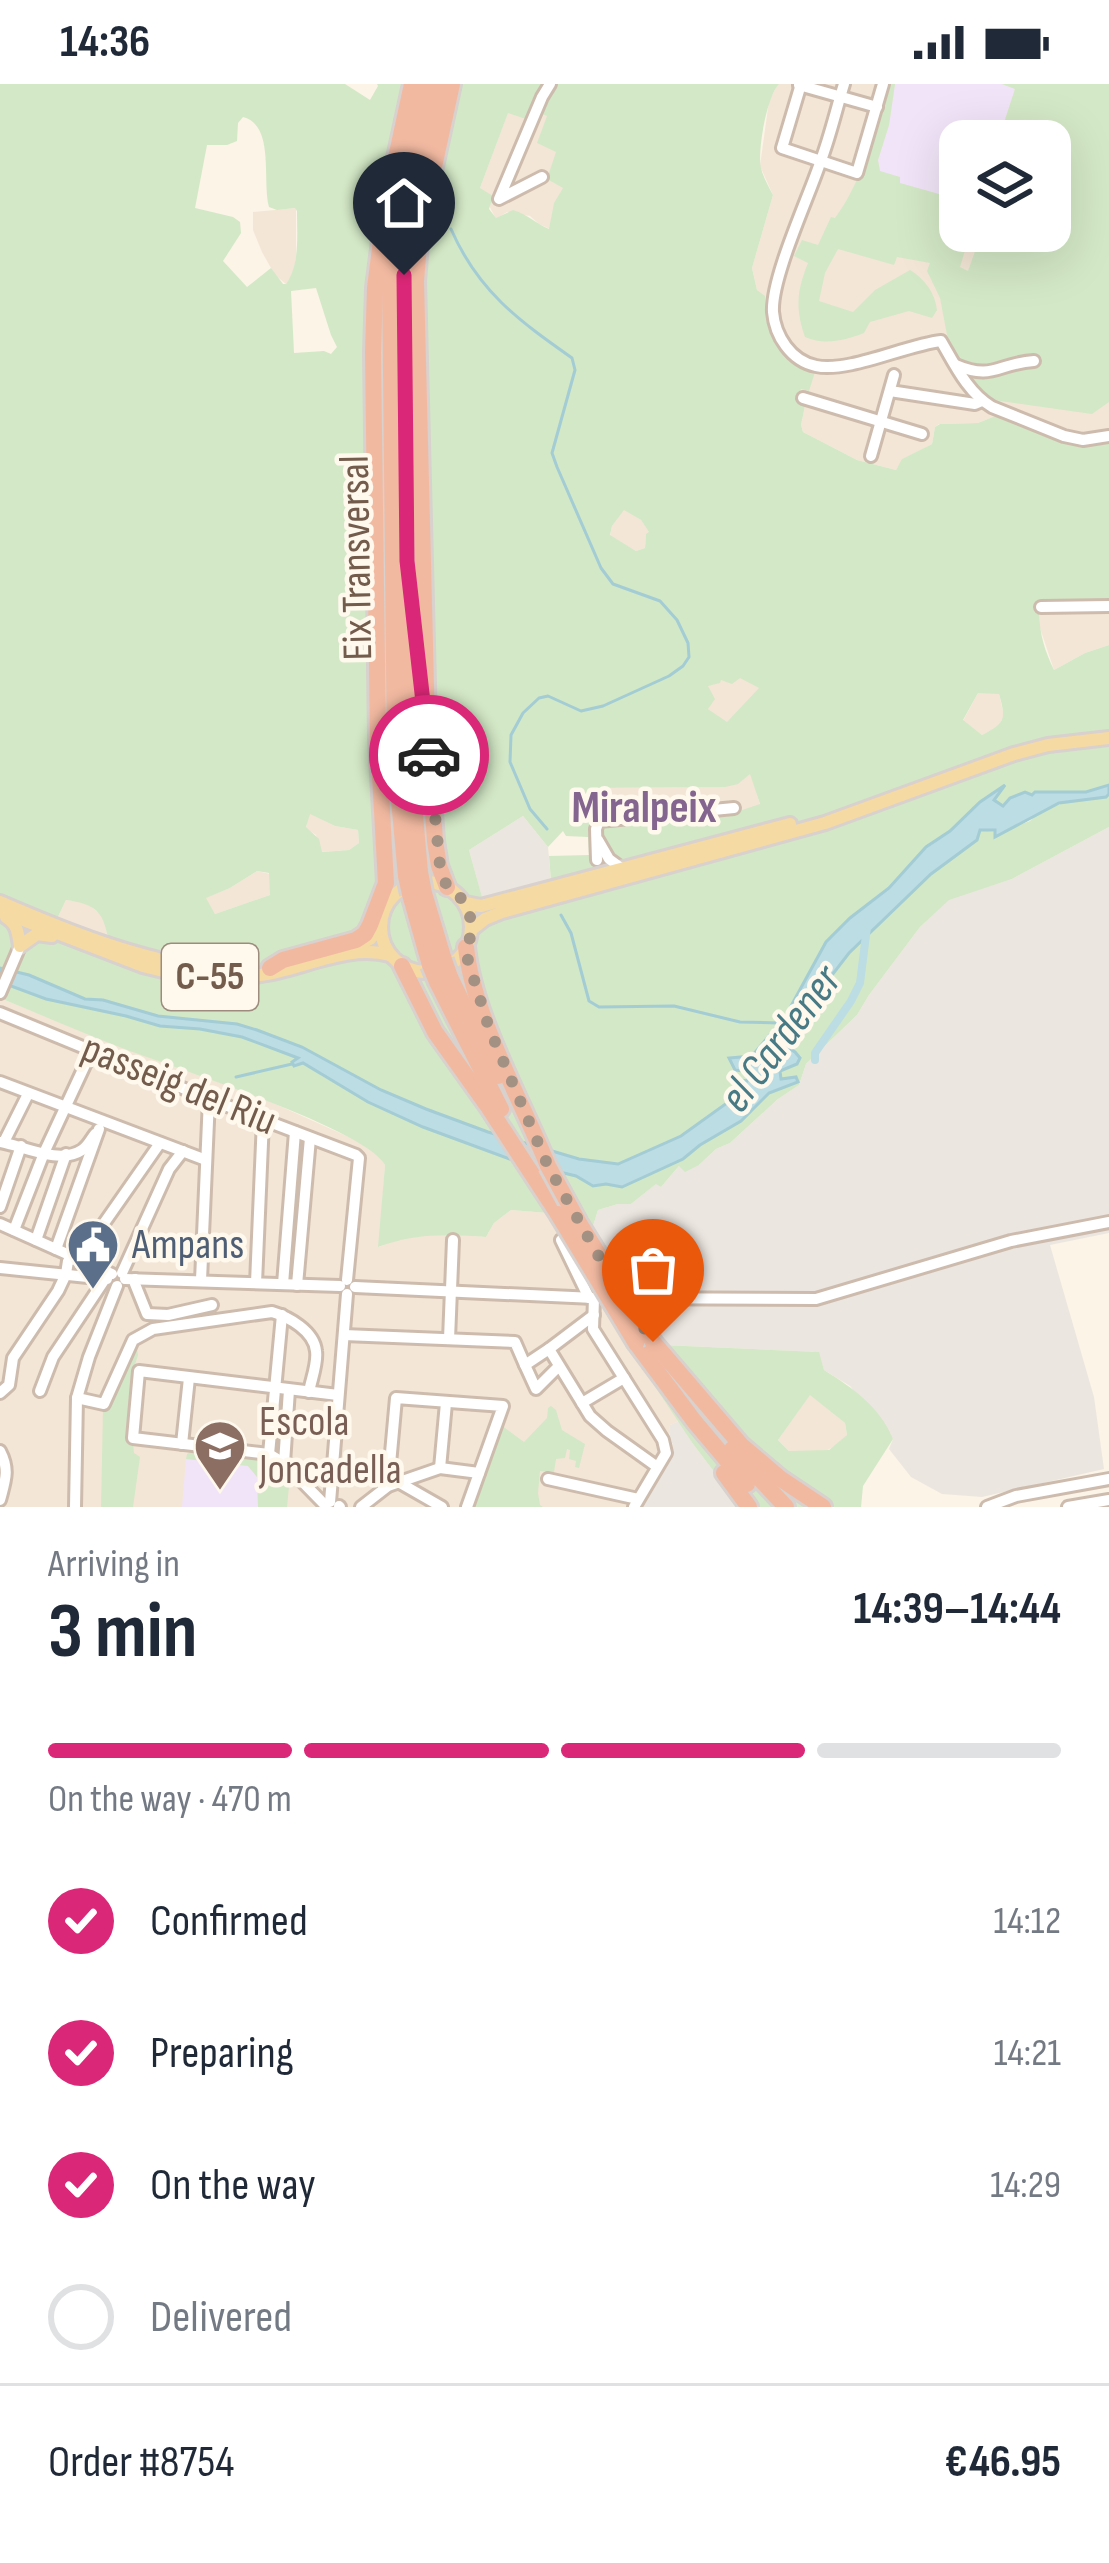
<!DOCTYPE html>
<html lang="en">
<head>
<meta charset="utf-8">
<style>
	:root { --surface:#fff; --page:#f2f2f3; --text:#1f2937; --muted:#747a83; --line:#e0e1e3; --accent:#db2777 }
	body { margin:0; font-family:"Sofia Sans Condensed",sans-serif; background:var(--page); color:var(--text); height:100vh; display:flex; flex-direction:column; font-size:45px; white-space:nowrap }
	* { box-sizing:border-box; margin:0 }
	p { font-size:39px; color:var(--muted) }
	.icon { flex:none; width:66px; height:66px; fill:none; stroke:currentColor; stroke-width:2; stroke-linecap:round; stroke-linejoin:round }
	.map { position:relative; height:1423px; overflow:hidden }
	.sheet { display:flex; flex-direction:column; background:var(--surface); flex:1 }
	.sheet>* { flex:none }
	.controls { position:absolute; left:939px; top:36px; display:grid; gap:24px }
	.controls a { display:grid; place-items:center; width:132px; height:132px; border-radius:24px; background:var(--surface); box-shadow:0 12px 48px #0002; font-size:60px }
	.pin { position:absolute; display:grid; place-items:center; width:102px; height:102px; color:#fff; margin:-123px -51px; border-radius:50% 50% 50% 0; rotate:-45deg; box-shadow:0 0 12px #0007 }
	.pin .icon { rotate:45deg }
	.courier { position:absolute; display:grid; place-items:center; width:120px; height:120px; margin:-60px; border:9px solid #db2777; border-radius:50%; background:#fff; color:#222; box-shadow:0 3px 15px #0007 }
	.headline em { font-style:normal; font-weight:700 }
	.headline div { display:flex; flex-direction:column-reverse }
	.headline { display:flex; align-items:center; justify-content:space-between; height:204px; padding:0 48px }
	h1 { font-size:78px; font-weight:700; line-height:90px }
	.bar { display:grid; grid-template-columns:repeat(4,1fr); gap:18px 12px; align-content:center; height:144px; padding:0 48px }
	.bar i { height:15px; border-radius:9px; background:var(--line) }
	.bar .selected { background:var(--accent) }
	.bar p { grid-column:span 4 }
	.line { display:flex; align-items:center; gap:30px; padding:0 48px; border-top:3px solid var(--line) }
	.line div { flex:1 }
	ol { padding:0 48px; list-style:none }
	li { display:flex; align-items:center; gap:36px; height:132px }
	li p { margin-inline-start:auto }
	li .icon { padding:12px; border-radius:50%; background:var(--accent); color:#fff; stroke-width:4 }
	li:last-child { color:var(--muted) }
	li i { width:66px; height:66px; border:6px solid var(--line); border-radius:50% }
	.status { display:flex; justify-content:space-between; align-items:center; height:84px; padding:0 60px; background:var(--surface); direction:ltr }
	.status svg { height:33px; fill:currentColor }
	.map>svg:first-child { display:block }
</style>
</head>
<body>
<div class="status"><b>14:36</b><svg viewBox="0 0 49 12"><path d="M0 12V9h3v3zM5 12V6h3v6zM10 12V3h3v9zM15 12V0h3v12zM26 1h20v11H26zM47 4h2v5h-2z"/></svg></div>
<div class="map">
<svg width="1109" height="1423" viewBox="0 0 1109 1423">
	<rect width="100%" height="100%" fill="#fbf4e7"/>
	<g fill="#f3e6d6" fill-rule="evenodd">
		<path d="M 778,0 L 1109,0 L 1109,355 L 1082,361 L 1070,360 L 1000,330 L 978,339 L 939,340 L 935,343 L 932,360 L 903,375 L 896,386 L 857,376 L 803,348 L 801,341 L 805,322 L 797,317 L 808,286 L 790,278 L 777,263 L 766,240 L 765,213 L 757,206 L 752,184 L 773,111 L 760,82 L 769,17 ZM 960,57 L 1050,57 L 1050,147 L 960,147 Z"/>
		<polygon points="531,25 548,32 564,104 550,145 539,140 530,132 507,128 496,135 480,104 508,28"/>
		<polygon points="296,124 296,173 293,191 286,200 275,191 262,168 253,146 253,128"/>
		<polygon points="624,425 641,436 650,449 646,451 645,464 636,467 610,452 612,442"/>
		<polygon points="1079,516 1109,517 1109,561 1085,569 1054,586 1039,541 1040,520"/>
		<polygon points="740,593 760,604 727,639 708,625 707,602 721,596"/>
		<polygon points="978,609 999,609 1004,632 998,643 982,651 963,637"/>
		<polygon points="751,689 760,721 736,728 602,744 594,735 591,721 594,704 711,703"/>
		<polygon points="309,729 335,742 358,746 359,759 349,766 321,768 316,751 306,744"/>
		<polygon points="257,787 270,790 270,811 215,830 205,814 230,804"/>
		<polygon points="66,816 88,819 105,835 108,856 56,837"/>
		<polygon points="0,914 118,962 262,1014 362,1059 380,1072 385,1081 379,1163 402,1153 450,1150 486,1153 494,1139 511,1126 548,1129 616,1194 593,1208 679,1337 670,1341 669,1353 673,1362 670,1375 641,1423 0,1423"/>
		<polygon points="810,1310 845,1339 847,1351 844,1356 826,1367 789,1367 778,1356"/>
	</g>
	<g fill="#ece6e0">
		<polygon points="523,732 548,763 551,797 482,814 469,766"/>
		<polygon points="1109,743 1109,1149 1050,1161 1094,1313 1104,1385 982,1413 942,1410 911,1393 889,1365 893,1355 850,1302 824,1286 818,1268 663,1261 593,1142 598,1126 618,1120 631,1120 657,1099 661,1103 680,1081 699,1081 716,1065 730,1059 778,1015 799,1001 806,980 857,931 869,911 920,843 949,815 1012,795"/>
		<polygon points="679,1337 693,1360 741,1423 641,1423 670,1375 673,1362 669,1348 670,1341"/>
	</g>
	<g fill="#f1e4f8">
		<polygon points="895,0 1002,0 1015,5 998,57 960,57 960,116 899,99 900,93 880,88 878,76 889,41"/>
		<polygon points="186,1375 248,1382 257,1393 258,1423 182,1423"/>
	</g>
	<g fill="#d3e8c6" fill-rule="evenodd">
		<path d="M 0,0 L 345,0 L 370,16 L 378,2 L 377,0 L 779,0 C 767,12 757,67 761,84 C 763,93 769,103 773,111 L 752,184 L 757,206 L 765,212 C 766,250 776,276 815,288 L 809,307 L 801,305 L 798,316 L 805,322 L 801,341 L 803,348 L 857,376 L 896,386 L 902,375 L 932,360 L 935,343 L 940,340 L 978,339 L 1000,330 L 1070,360 L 1082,361 L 1109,355 L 1109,517 L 1040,520 C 1037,542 1044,566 1054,586 L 1085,569 L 1109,561 L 1109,701 L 1086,708 L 1035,708 L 1004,722 L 994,717 L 1001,706 L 980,718 L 950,747 L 926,763 L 889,804 L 850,834 L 826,858 L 776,946 L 752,972 L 744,975 L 733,973 L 750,987 L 746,998 L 741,997 L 736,1009 L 727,1019 L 681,1052 L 617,1080 L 579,1075 L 488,1048 L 426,1025 L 381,1006 L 302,963 L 257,946 L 237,940 L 158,932 L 103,916 L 85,915 L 29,891 L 0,884 ZM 531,25 L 547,32 L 537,59 L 556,68 L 547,95 L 563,104 L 554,119 L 549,145 C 535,139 529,131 513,126 L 496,134 L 489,125 L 493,112 L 480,104 L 508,29 L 526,35 ZM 243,33 C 275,41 262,96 269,123 L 277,126 L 295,124 L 297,127 C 297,151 300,181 286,200 L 283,200 L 271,184 L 247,203 L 223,177 L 241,149 L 240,138 L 233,133 L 195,124 L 207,61 L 227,61 L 237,57 L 238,39 ZM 316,204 L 331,251 L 337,263 L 331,270 L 324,267 L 294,269 L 291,207 ZM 624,426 L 641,436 L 649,448 L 646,450 L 645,464 L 636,467 L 610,451 L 612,442 ZM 740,594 L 759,604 L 727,638 L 708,625 L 715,615 L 708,602 L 720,599 L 721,596 L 732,600 ZM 978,609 L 999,610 C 1006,635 1006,639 982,651 L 963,636 ZM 750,690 L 760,720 L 736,728 L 607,741 L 602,744 C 591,731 591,721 595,704 L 725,703 L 738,700 ZM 310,730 L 335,742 L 358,746 L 359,759 L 349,766 L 322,768 L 319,755 L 306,743 ZM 523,732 L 548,763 L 563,747 L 566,752 L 588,753 L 589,771 L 549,772 L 551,797 L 482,813 L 469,766 ZM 257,787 L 269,789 L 270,811 L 215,830 L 206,814 L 230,804 ZM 66,816 C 94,820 103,826 108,854 L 56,837 Z"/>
		<path d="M 888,0 L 895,0 L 889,41 L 878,76 L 880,87 L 900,93 L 900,99 L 960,116 L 960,147 L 971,147 L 960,183 L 968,187 L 980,153 L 985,147 L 1050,147 L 1050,57 L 1030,57 L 1021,39 L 1015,40 L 1007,57 L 998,57 L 1015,5 L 1002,0 L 1109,0 L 1109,318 L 1092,330 L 993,316 L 964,288 L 947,251 L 940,214 L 927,187 L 930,179 L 897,173 L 894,181 L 838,165 L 825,189 L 819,217 L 853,228 L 875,206 L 910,186 C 925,195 935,209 937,226 L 932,234 L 909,227 L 870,238 L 864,249 C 845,256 825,262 805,253 C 795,225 797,206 808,179 L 794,172 L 802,156 L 818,161 L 831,133 L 835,134 C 864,95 874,46 888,0 Z"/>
		<path d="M 1109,710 L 1109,743 L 1012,795 L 949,816 L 920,843 L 869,911 L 857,931 L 806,980 L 799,1001 L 778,1015 L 730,1059 L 716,1065 L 699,1081 L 685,1088 L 679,1082 L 661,1103 L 656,1100 L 631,1120 L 618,1120 L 598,1126 L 593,1142 L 638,1223 L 660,1225 L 660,1256 L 663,1261 L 819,1268 L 824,1286 C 853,1304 880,1323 893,1355 L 863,1402 L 861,1423 L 741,1423 L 693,1360 L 592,1207 L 616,1194 L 564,1158 L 548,1129 L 511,1126 L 494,1139 L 486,1153 C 449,1150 414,1149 378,1163 L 385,1081 C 366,1045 169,982 122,964 C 81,948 41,931 0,914 L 0,898 L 46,915 L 126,932 L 160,942 L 221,948 L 266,960 L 300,975 L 322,992 L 368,1018 L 423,1043 L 518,1078 L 576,1092 L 593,1101 L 606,1100 L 622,1103 L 683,1075 L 700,1061 L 741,1037 L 769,1009 L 798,999 L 781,996 L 780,987 L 797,980 L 783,962 L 815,913 L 849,869 L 931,790 L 977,756 L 980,746 L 1000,748 L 1030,737 C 1045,720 1083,713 1106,713 ZM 810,1311 L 845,1339 L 847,1351 L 829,1366 L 789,1367 L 778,1356 Z"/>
		<polygon points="136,1258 138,1271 134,1284 127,1357 133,1359 134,1369 140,1373 133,1423 101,1423 103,1324"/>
		<polygon points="551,1322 556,1326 562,1346 585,1360 579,1384 575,1383 576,1377 569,1375 570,1366 567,1365 565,1374 556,1375 554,1388 540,1387 538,1409 540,1421 543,1423 468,1423 501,1341 524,1358 547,1334 548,1324"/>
		<polygon points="194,1366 273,1377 290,1392 287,1423 258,1423 257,1393 248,1382 186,1375 187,1370"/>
	</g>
	<polygon fill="#bcdde4" stroke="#a3ccd5" stroke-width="3" points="1005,701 994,716 1003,722 1010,714 1025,708 1032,711 1035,708 1086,708 1109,701 1109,710 1106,713 1059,719 995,753 995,746 980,746 977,756 931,790 849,869 815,913 784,961 795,968 800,974 797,980 780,987 781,995 796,993 798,998 769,1009 741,1037 700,1061 683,1075 622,1103 606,1100 593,1102 576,1092 518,1078 423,1043 368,1018 303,979 294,982 292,978 298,974 242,953 200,945 160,942 126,932 46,915 0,898 0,884 29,891 85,915 103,916 158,932 237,940 257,946 302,963 381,1006 426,1025 488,1048 579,1075 618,1080 681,1052 727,1019 736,1009 741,996 747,997 749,988 735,986 729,974 752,972 785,933 826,858 850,834 889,804 926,763 950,747 980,718"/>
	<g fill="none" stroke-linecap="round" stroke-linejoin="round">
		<g stroke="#a3ccd5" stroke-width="3">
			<path d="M 451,145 C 478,207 518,236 572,274 L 575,286 L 552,369 L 557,383 L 601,484 L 613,500 L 660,517 L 677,536 L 688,559 L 689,573 L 683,582 L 669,592 L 603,622 L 581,627 L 548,612 L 539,614 L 523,629 L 511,651 L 510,678 L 530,725 L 547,745"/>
			<polyline points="561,831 571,849 589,917 599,923 674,922 740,938 780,939"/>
			<polyline points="236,993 292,980"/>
		</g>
		<polyline stroke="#bcdde4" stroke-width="8" points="815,976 815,969 851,917 860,899 867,843"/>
		<g stroke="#cdbcae" stroke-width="16">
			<g id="minor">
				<polyline points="801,0 782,64 857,89 883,0"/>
				<path d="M 844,0 C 836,26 830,53 820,79 C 808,115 771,194 773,228 C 775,252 791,277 816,282 C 848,289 906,261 941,257 C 955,281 968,309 992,323 L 1064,352 L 1083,356 L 1109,352"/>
				<polyline points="799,1 877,23"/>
				<polyline points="542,93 499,115 542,13 550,0"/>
				<path d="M 956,281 C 993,297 998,279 1034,277"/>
				<polyline points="890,307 975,320 982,317"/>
				<polyline points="803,314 922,350"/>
				<polyline points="871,372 894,291"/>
				<polyline points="1041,523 1109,522"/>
				<polyline points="598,756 609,775 620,783"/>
				<polyline points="597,776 596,745 599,737 734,724"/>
				<polyline points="0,909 20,862"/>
				<polyline points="0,929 209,1015 356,1071 359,1074 347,1196"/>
				<polyline points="0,998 206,1076"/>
				<path d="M 0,1058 C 23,1062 60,1081 82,1066 C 88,1062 91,1055 95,1050"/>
				<polyline points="4,1058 28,1010"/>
				<polyline points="0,1123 21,1062"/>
				<polyline points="0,1140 112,1190"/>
				<polyline points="14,1146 44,1069 92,966"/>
				<polyline points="36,1156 66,1070"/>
				<polyline points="561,1156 589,1214"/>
				<polyline points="56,1165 99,1045"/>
				<polyline points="79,1175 160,1059"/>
				<polyline points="0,1184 107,1195"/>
				<polyline points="122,1189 169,1085 183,1067"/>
				<polyline points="125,1195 340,1202"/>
				<polyline points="135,1195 135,1200 147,1230 168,1231 212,1221"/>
				<polyline points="201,1196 209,1015"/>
				<polyline points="256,1199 263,1036"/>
				<polyline points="283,1200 295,1048"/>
				<polyline points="297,1201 310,1054"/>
				<polyline points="355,1203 594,1214 816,1215 1011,1157 1109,1138"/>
				<polyline points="594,1214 593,1245 663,1356 666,1369 634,1423"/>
				<polyline points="344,1251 515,1258 525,1281"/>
				<polyline points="449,1255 453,1156"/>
				<polyline points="549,1265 594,1231"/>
				<polyline points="559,1282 536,1305 525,1281 549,1265 590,1332 607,1347 656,1382"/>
				<polyline points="40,1307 53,1273 105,1195"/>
				<polyline points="0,1309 9,1301 13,1274 58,1207 66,1190 68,1177 78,1174"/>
				<path d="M 77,1314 L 104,1320 L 133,1256 L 153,1245 L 272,1228 C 289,1233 314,1247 316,1267 C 318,1279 311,1296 309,1308"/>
				<polyline points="582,1319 624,1294"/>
				<polyline points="182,1360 189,1294"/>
				<path d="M 0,1367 C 10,1386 5,1397 0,1416"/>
				<polyline points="269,1370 282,1231"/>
				<polyline points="284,1379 289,1306"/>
				<polyline points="440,1384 446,1319"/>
				<polyline points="548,1395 638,1415"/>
				<polyline points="400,1399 442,1423"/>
				<polyline points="388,1402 396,1314 503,1322 467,1423"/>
				<polyline points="330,1418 347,1210"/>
				<polyline points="325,1421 284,1379 269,1370 133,1354 139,1287 338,1311"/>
				<polyline points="339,1422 340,1423"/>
				<polyline points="75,1423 77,1314 89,1273 117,1202"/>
				<polyline points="361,1423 388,1402 440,1384 479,1389"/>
				<polyline points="987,1423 1016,1412 1109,1395"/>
				<polyline points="1068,1423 1109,1416"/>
			</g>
		</g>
		<g stroke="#d8d1cd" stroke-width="18">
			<g id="major">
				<circle cx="426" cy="843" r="45"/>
				<path d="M 0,818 C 67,847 137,875 210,885"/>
				<polyline points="465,819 481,822 790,740"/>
				<path d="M 0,827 L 143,882 C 183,893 226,897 267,890 C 307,883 350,860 390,871"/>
				<path d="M 6,833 C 18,840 18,850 20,862 L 37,850 L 52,852"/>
				<polyline points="471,846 485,835 502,828 825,739 1014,670 1048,661 1109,654"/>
				<polyline points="364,858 370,855 381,843"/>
			</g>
		</g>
		<g stroke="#d8d1cd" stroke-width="22">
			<g id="highway">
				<polyline points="420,788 408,651 404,191 408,148 439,0"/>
				<polyline points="406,792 395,672 390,191 405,91 426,0"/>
				<polyline points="447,803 439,782 435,757 427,641 416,197 420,147 452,0"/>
				<polyline points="424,809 444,876"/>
				<polyline points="410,810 430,881"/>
				<path d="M 466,863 C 473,932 522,1017 548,1082"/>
				<polyline points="402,882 435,948 487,1021 558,1130"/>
				<polyline points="270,884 283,876 356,856 365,850 370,841 386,799 378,655 373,269 375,204 385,125 412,0"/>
				<polyline points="450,893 498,992"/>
				<polyline points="437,898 501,1025"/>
				<polyline points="653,1258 741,1361 781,1395 823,1423"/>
				<polyline points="636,1259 694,1337 747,1400"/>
				<polyline points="732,1365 786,1423"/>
				<polyline points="724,1389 749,1423"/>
			</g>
		</g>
		<use href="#minor" stroke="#fff" stroke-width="10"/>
		<use href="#major" stroke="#f6daa3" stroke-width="12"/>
		<use href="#highway" stroke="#f2b9a1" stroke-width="16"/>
		<g stroke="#d8d1cd" stroke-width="22" stroke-linecap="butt">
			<g id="highway-bridge">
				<polyline points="420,788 424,809"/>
				<polyline points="406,792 410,810"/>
				<polyline points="444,876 450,893"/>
				<polyline points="430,881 437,898"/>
				<polyline points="548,1082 579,1139 653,1258"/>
				<polyline points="558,1130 636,1259"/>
			</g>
		</g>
		<use href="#highway-bridge" stroke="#f2b9a1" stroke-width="16"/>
	</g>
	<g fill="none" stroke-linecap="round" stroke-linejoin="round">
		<polyline stroke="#a39183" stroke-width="12" stroke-dasharray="0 21.6" points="429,671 440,782 447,803 462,815 470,832 471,846 467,873 489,944 548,1082 602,1178 653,1258"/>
		<polyline stroke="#db2777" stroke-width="15" points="404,191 407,477 429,671"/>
	</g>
	<defs>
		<g id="civic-pin" transform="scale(2.7)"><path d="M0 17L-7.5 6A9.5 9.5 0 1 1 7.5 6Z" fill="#5c6f8a" stroke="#fef8ed"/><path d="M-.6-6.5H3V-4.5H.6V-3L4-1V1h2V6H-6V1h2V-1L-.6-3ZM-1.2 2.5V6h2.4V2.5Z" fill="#fff"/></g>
		<g id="school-pin" transform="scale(2.7)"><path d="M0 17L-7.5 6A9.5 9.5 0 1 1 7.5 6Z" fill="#8d6e63" stroke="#fef8ed"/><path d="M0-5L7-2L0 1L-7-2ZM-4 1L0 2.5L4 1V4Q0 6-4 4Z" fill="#fff"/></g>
	</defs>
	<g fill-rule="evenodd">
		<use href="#civic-pin" x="93" y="1161"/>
		<use href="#school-pin" x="220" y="1362"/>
	</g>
	<g text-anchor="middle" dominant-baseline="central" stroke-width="9" stroke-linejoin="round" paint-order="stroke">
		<rect fill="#fef8ed" stroke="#9d8b7d" stroke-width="3" x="162" y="860" width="96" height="66" rx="9"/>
		<g font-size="39" font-weight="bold" fill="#745c4d">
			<text x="210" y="893">C-55</text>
		</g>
		<g font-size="42" fill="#745c4d" stroke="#fef8ed">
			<text transform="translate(357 474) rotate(-91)">Eix Transversal</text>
			<text transform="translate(179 1001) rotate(22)">passeig del Riu</text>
		</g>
		<g font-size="42" fill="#4e5e75" stroke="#fef8ed" text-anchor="start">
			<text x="132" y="1161">Ampans</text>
		</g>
		<g font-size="42" fill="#785e54" stroke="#fef8ed" text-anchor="start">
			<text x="259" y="1338">Escola<tspan x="259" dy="48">Joncadella</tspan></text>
		</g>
		<g font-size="45" font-weight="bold" fill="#836590" stroke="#fef8ed">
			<text x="644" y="724">Miralpeix</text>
		</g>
		<g font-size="45" font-style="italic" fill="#477a85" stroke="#fef8ed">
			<text transform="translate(781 955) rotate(-53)">el Cardener</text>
		</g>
	</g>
</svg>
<div class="controls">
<a><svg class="icon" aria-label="layers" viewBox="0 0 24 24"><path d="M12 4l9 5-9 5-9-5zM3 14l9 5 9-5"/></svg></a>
</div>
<div class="pin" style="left:653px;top:1258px;background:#ea580c"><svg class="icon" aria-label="bag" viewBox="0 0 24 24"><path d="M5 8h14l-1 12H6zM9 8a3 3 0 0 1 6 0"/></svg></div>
<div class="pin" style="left:404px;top:191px;background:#1f2937"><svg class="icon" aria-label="home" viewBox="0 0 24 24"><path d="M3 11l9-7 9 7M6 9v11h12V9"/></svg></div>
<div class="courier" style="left:429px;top:671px"><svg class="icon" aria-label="car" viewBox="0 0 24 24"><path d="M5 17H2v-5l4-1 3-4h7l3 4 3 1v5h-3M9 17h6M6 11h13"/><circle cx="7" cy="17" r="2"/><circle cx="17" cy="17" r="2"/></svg></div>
</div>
<section class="sheet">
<div class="headline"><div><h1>3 min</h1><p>Arriving in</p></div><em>14:39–14:44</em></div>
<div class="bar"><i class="selected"></i><i class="selected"></i><i class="selected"></i><i></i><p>On the way · 470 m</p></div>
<ol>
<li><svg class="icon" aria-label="check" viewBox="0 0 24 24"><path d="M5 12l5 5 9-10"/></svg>Confirmed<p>14:12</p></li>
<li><svg class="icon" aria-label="check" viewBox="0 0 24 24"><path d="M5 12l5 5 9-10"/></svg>Preparing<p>14:21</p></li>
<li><svg class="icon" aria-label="check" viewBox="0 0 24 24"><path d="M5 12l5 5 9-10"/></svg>On the way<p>14:29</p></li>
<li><i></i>Delivered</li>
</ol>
<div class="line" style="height:156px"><div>Order #8754</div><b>€46.95</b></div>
</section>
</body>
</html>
